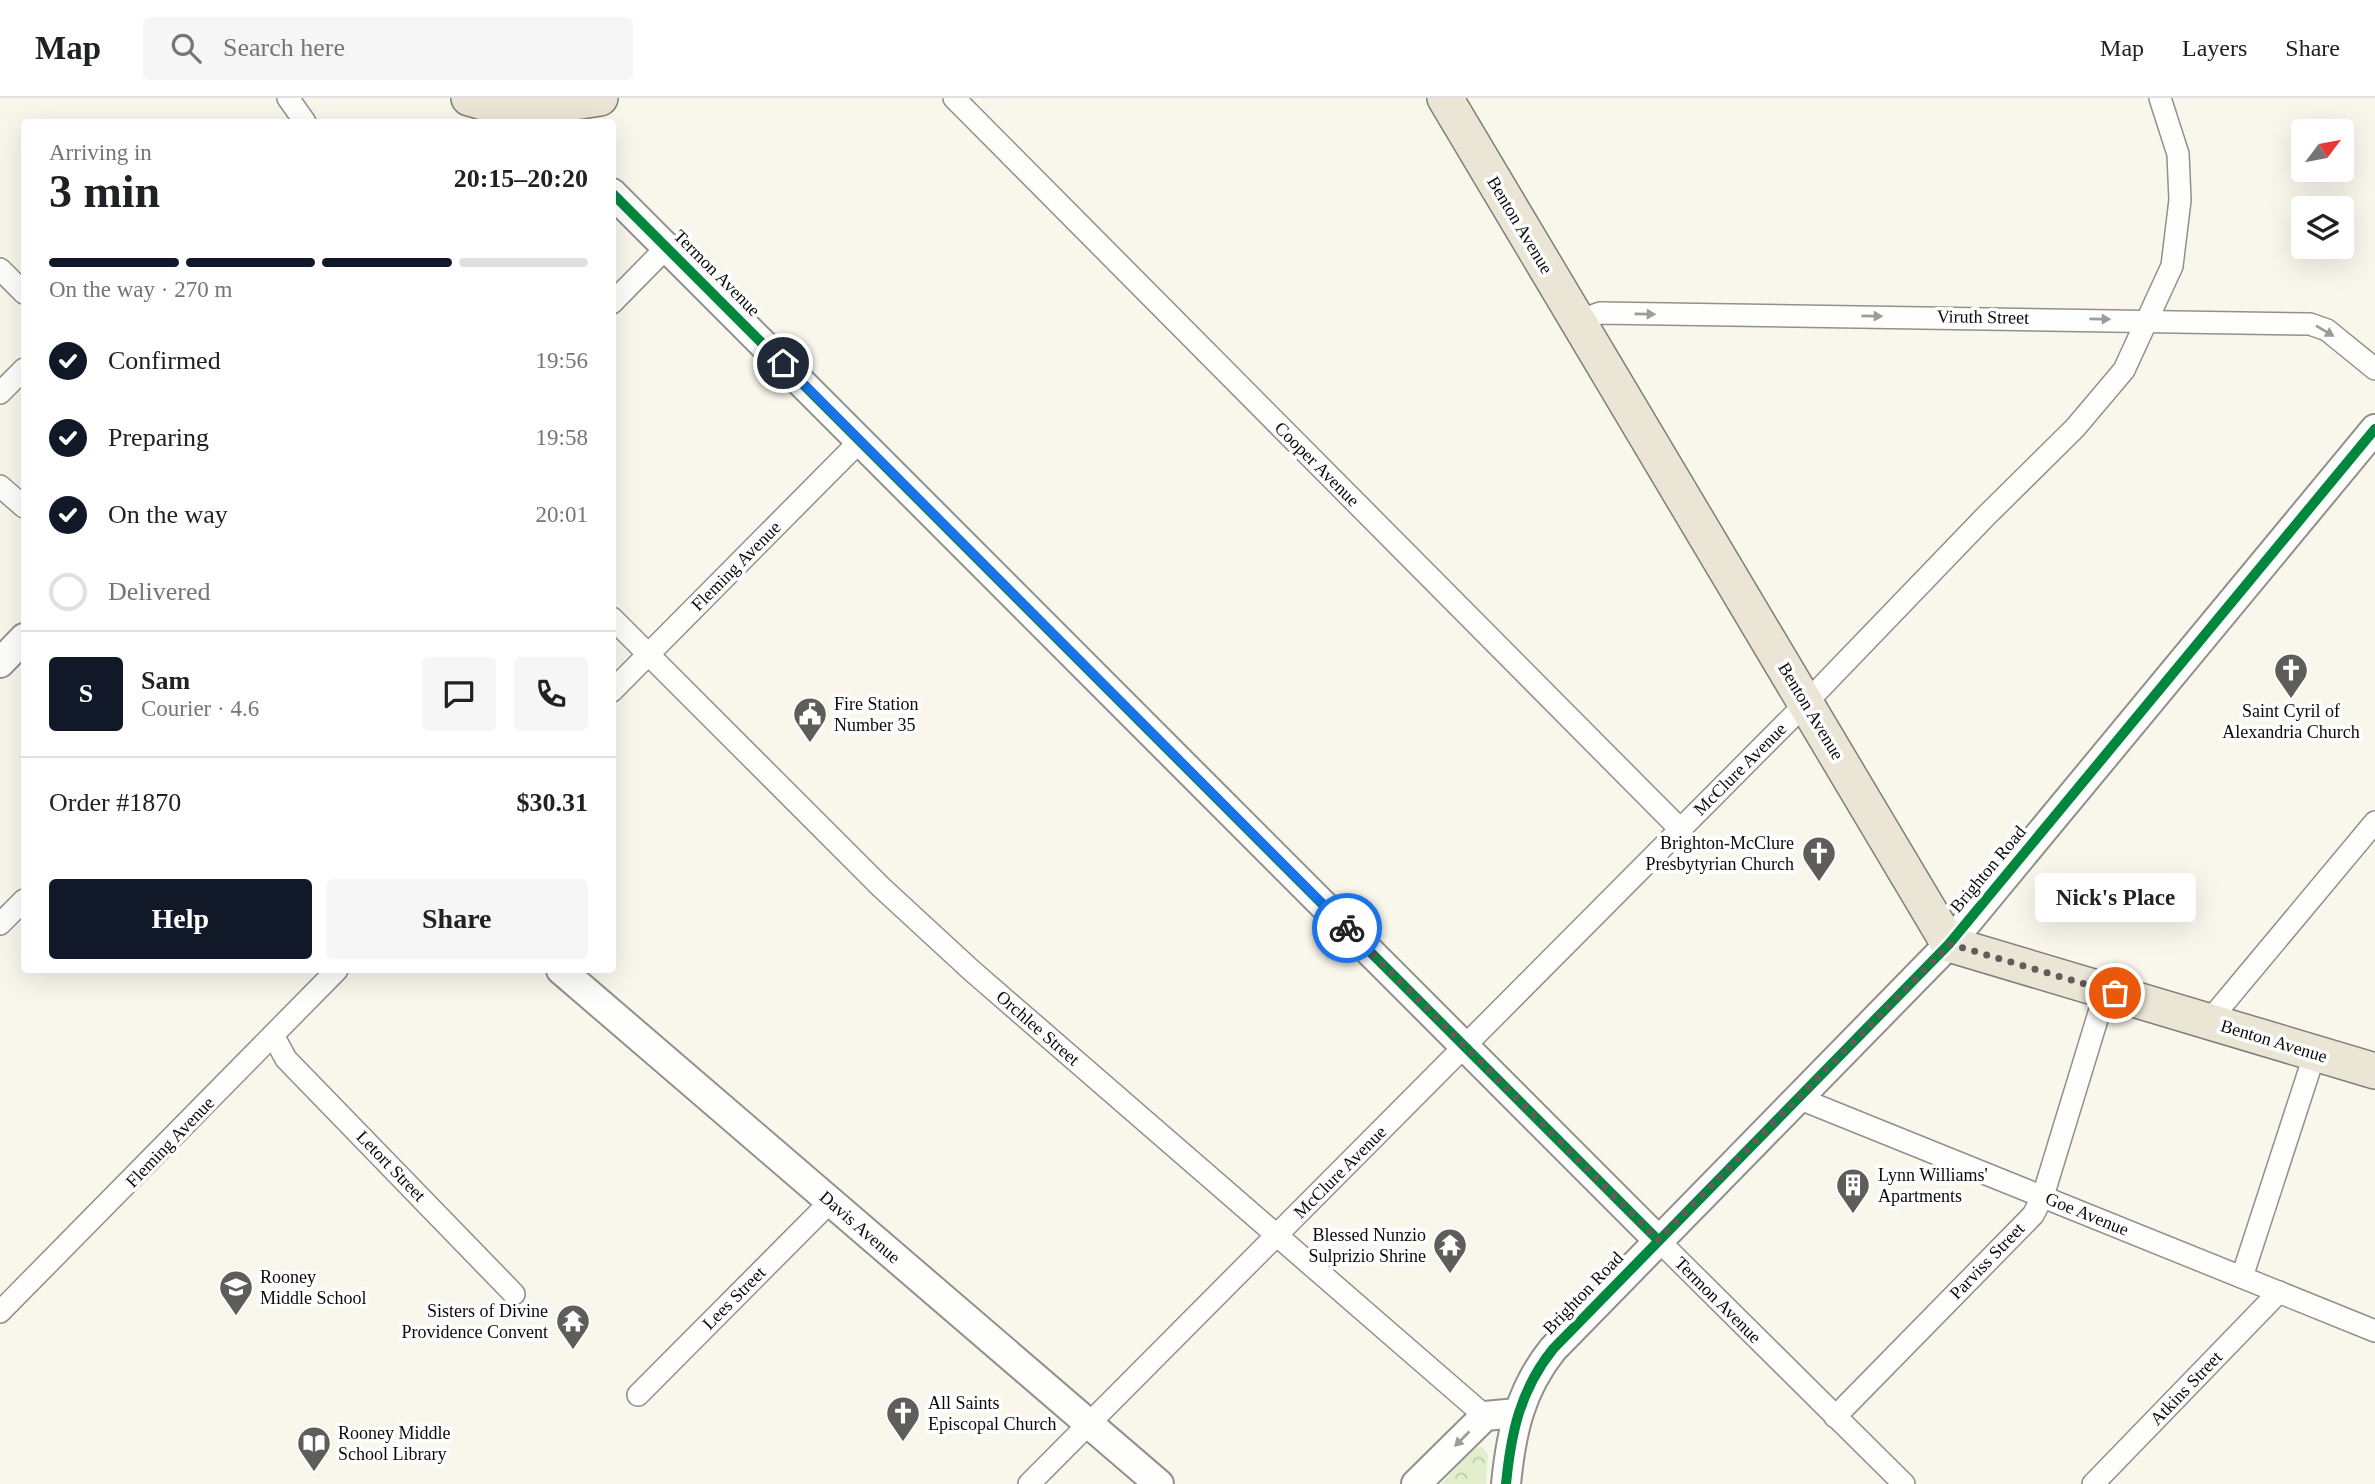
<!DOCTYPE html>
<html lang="en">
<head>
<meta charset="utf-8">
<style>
	:root { --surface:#fff; --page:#f6f6f6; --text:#202124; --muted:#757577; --line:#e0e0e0; --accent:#111827 }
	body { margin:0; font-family:Georgia,serif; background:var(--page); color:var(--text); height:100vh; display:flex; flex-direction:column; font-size:26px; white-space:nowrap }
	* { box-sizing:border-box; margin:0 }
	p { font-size:23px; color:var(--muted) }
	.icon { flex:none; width:38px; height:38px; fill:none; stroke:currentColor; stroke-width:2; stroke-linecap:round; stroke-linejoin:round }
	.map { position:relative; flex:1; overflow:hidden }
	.drawer { position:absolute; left:21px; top:21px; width:595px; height:854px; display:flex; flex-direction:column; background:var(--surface); border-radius:7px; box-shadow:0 7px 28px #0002 }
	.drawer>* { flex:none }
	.needle { width:46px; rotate:58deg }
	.buttons { position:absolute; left:2291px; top:21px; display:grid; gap:14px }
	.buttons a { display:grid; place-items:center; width:63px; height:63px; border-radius:7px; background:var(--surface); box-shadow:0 7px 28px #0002; font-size:35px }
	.pin { position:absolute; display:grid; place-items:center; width:60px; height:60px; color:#fff; margin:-30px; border:4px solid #fff; border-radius:50%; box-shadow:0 2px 7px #0007 }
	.courier { position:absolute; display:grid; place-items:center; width:70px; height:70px; margin:-35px; border:5px solid #1a73e8; border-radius:50%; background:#fff; color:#222; box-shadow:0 2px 9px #0007 }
	.bubble { position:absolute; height:49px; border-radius:7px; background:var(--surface); box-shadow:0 7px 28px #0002; font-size:23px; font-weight:700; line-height:49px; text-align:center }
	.summary em { font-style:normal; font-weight:700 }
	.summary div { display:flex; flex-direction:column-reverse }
	.summary { display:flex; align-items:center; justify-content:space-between; height:119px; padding:0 28px }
	h1 { font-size:46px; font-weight:700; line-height:52px }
	.bar { display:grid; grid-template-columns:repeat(4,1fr); gap:10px 7px; align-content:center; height:84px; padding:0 28px }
	.bar i { height:9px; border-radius:5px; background:var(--line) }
	.bar .current { background:var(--accent) }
	.bar p { grid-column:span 4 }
	.line { display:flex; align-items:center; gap:18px; padding:0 28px; border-top:2px solid var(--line) }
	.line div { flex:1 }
	.round { display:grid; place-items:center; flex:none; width:74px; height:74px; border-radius:7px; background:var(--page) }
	ol { padding:0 28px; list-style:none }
	li { display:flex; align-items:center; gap:21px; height:77px }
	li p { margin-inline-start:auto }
	li .icon { padding:7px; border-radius:50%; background:var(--accent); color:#fff; stroke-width:4 }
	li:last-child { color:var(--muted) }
	li i { width:38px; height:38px; border:4px solid var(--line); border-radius:50% }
	.cta { display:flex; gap:14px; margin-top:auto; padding:14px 28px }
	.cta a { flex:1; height:80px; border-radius:7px; background:var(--accent); color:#fff; font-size:28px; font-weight:700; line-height:80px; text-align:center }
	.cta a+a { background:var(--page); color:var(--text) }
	header { display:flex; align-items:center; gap:42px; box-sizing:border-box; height:98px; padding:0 35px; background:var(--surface); border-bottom:2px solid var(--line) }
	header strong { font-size:33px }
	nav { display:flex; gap:38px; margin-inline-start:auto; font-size:24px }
	.search { width:490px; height:63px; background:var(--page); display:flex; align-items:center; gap:18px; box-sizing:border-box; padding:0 24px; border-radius:7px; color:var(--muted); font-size:26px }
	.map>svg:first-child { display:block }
</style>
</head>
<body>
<header>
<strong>Map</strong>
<div class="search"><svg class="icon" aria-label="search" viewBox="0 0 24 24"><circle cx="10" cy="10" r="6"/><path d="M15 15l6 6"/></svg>Search here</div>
<nav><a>Map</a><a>Layers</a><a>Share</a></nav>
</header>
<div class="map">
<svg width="2375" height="1386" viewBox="0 0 2375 1386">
	<defs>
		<pattern id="park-crowns" width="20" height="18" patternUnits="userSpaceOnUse" patternTransform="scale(1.75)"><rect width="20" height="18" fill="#e2eecc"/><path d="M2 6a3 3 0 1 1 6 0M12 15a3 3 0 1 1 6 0" fill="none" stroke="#c1cbae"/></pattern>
	</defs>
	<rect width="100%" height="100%" fill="#f9f6ec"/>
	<polygon fill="url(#park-crowns)" points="1481,1348 1488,1357 1486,1386 1441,1386 1472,1353"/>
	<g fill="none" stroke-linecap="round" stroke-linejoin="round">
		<g stroke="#92908c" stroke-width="24">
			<g id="minor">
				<polyline points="288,0 305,24"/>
				<polyline points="954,0 1680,731"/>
				<polyline points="0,171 24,195"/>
				<polyline points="612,205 667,149"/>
				<polyline points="1578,223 1600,215 2310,226 2327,232 2375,271"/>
				<polyline points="0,295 24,271"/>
				<polyline points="0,388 24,409"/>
				<polyline points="612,520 881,789 971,872 1485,1318"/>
				<polyline points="612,593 860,343"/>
				<polyline points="0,826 24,802"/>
				<polyline points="2209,923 2375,724"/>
				<polyline points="273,937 286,961 514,1196"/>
				<polyline points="1798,1000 2375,1233"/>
				<polyline points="1658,1142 1904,1386"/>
				<polyline points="2242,1179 2315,955"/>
				<polyline points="0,1214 337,872"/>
				<polyline points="638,1297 830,1104"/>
				<polyline points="1835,1319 2033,1117 2043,1098 2106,892"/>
				<polyline points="1029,1386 1806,605 1986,418 2075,330 2124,272 2172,168 2180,102 2178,56 2160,0"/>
				<polyline points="2093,1386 2279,1194"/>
			</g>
		</g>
		<g stroke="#92908c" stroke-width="32">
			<g id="tertiary">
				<polyline points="612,95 1658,1142"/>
				<polyline points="0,565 24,540"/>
				<polyline points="561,872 1159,1386"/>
				<polyline points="1416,1386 1485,1318 1517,1315"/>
				<path d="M 1506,1386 C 1511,1335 1520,1292 1553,1251 L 1949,846 L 2375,331"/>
			</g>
		</g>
		<g stroke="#7f7e79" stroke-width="38">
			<g id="primary">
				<polyline points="469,0 515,13 600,0"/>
				<polyline points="1445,0 1949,846 2375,973"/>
			</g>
		</g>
		<use href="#minor" stroke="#fefefc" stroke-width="21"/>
		<use href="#tertiary" stroke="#fefefc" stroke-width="28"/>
		<use href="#primary" stroke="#ebe5d6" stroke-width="35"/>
		<g stroke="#fff" stroke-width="15">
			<g id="cycleway">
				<polyline points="612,95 1658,1142"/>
				<path d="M 1506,1386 C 1511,1335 1520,1292 1553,1251 L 1949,846 L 2375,331"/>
			</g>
		</g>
		<use href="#cycleway" stroke="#00873e" stroke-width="10"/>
	</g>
	<defs><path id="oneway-solid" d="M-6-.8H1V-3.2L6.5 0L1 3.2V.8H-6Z" transform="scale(1.75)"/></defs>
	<g fill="#9c9c9b">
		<use href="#oneway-solid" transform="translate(1645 216) rotate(1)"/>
		<use href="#oneway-solid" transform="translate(1872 218) rotate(1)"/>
		<use href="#oneway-solid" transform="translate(2100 221) rotate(1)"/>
		<use href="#oneway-solid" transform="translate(2325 233) rotate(31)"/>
		<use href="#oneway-solid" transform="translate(1462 1341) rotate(135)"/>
	</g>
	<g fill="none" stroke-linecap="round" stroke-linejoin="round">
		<polyline stroke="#5e5d59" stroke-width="7" stroke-dasharray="0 12.6" points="1347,830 1658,1142 1950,846 2115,895"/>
		<polyline stroke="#1a73e8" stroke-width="9" points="783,265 1347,830"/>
	</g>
	<defs>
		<g id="church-pin" transform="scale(1.75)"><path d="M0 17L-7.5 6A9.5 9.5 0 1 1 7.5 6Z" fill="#5e5d59" stroke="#fff"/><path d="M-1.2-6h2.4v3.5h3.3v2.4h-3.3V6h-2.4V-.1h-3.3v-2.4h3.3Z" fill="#fff"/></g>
		<g id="civic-pin" transform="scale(1.75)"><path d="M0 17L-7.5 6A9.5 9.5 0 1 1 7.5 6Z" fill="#5e5d59" stroke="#fff"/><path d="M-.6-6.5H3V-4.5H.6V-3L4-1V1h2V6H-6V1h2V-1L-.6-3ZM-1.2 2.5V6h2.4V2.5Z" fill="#fff"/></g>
		<g id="building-pin" transform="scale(1.75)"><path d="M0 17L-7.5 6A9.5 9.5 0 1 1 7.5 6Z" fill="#5e5d59" stroke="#fff"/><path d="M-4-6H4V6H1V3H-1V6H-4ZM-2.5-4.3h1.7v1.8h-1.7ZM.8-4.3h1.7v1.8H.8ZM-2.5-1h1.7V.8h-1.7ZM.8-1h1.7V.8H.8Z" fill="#fff"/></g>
		<g id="temple-pin" transform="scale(1.75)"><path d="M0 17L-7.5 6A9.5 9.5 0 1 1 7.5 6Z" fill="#5e5d59" stroke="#fff"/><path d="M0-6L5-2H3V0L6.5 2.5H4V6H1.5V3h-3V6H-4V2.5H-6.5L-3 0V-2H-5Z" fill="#fff"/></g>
		<g id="school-pin" transform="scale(1.75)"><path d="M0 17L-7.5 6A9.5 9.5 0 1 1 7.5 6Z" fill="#5e5d59" stroke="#fff"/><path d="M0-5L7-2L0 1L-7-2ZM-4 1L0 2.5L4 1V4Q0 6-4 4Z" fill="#fff"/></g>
		<g id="library-pin" transform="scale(1.75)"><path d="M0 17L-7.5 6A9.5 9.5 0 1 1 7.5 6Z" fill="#5e5d59" stroke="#fff"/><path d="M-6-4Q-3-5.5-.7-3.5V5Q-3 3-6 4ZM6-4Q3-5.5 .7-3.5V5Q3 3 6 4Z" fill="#fff"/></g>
	</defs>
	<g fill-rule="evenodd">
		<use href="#church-pin" x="2291" y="572"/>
		<use href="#civic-pin" x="810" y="616"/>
		<use href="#church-pin" x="1819" y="755"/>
		<use href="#building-pin" x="1853" y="1087"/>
		<use href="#temple-pin" x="1450" y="1147"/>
		<use href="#school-pin" x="236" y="1189"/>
		<use href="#temple-pin" x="573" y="1223"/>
		<use href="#church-pin" x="903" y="1315"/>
		<use href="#library-pin" x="314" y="1345"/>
	</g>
	<g text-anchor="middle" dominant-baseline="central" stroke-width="7" stroke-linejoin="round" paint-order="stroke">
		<g font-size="18" fill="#0a0a0a" stroke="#fff">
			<text transform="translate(1520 127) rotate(59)">Benton Avenue</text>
			<text transform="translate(717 175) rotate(45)">Termon Avenue</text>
			<text transform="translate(1983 219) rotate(1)">Viruth Street</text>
			<text transform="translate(1317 366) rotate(45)">Cooper Avenue</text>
			<text transform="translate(736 468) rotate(-45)">Fleming Avenue</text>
			<text transform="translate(1811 613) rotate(59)">Benton Avenue</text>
			<text transform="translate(1740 671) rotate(-45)">McClure Avenue</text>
			<text transform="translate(1988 771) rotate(-50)">Brighton Road</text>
			<text transform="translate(1038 930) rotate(41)">Orchlee Street</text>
			<text transform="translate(2274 943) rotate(17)">Benton Avenue</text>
			<text transform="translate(170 1044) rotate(-46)">Fleming Avenue</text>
			<text transform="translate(391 1068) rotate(46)">Letort Street</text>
			<text transform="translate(1340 1074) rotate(-45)">McClure Avenue</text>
			<text transform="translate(2087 1116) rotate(22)">Goe Avenue</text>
			<text transform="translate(860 1129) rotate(41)">Davis Avenue</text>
			<text transform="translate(1987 1163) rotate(-46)">Parviss Street</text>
			<text transform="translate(1583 1195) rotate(-46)">Brighton Road</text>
			<text transform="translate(734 1200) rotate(-45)">Lees Street</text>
			<text transform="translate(1718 1202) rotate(45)">Termon Avenue</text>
			<text transform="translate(2186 1290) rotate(-46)">Atkins Street</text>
		</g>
		<g font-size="18" fill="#0a0a0a" stroke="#fff" text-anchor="start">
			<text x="834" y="606">Fire Station<tspan x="834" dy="21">Number 35</tspan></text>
			<text x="2291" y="613" text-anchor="middle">Saint Cyril of<tspan x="2291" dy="21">Alexandria Church</tspan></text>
			<text x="1794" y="745" text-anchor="end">Brighton-McClure<tspan x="1794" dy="21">Presbytyrian Church</tspan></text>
			<text x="1878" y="1077">Lynn Williams'<tspan x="1878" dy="21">Apartments</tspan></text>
			<text x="1426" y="1137" text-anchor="end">Blessed Nunzio<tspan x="1426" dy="21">Sulprizio Shrine</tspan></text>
			<text x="260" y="1179">Rooney<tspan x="260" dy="21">Middle School</tspan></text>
			<text x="548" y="1213" text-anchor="end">Sisters of Divine<tspan x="548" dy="21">Providence Convent</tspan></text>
			<text x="928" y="1305">All Saints<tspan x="928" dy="21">Episcopal Church</tspan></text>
			<text x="338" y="1335">Rooney Middle<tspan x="338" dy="21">School Library</tspan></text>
		</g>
	</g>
</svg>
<div class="buttons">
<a><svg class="needle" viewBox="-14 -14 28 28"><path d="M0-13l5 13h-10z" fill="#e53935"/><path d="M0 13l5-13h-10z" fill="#757577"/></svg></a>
<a><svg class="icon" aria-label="layers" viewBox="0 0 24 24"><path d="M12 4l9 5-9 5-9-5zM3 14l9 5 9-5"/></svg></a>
</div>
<div class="pin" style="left:2115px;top:895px;background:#ea580c"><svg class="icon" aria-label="bag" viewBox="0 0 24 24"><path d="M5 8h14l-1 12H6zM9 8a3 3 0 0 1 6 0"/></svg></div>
<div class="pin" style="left:783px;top:265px;background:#1f2937"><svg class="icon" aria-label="home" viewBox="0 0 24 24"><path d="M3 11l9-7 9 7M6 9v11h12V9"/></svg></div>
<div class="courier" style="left:1347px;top:830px"><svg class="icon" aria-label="bike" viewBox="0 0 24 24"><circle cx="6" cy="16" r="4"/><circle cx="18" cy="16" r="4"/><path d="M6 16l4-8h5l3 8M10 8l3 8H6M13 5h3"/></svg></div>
<div class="bubble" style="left:2035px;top:775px;width:161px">Nick's Place</div>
<section class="drawer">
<div class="summary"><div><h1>3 min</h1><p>Arriving in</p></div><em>20:15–20:20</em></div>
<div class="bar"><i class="current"></i><i class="current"></i><i class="current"></i><i></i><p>On the way · 270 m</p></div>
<ol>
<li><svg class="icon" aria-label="check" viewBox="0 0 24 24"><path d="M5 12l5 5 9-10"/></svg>Confirmed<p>19:56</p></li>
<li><svg class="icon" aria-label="check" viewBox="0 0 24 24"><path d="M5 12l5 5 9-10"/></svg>Preparing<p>19:58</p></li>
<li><svg class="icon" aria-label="check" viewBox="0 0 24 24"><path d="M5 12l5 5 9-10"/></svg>On the way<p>20:01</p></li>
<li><i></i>Delivered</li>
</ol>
<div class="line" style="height:126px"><b class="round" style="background:var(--accent);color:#fff">S</b><div><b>Sam</b><p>Courier · 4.6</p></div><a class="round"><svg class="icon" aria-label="chat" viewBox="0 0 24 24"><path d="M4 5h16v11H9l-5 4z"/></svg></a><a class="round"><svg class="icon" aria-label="phone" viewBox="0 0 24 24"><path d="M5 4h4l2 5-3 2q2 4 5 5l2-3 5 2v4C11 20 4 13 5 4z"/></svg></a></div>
<div class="line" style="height:91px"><div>Order #1870</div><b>$30.31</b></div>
<div class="cta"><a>Help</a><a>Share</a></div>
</section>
</div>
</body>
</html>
